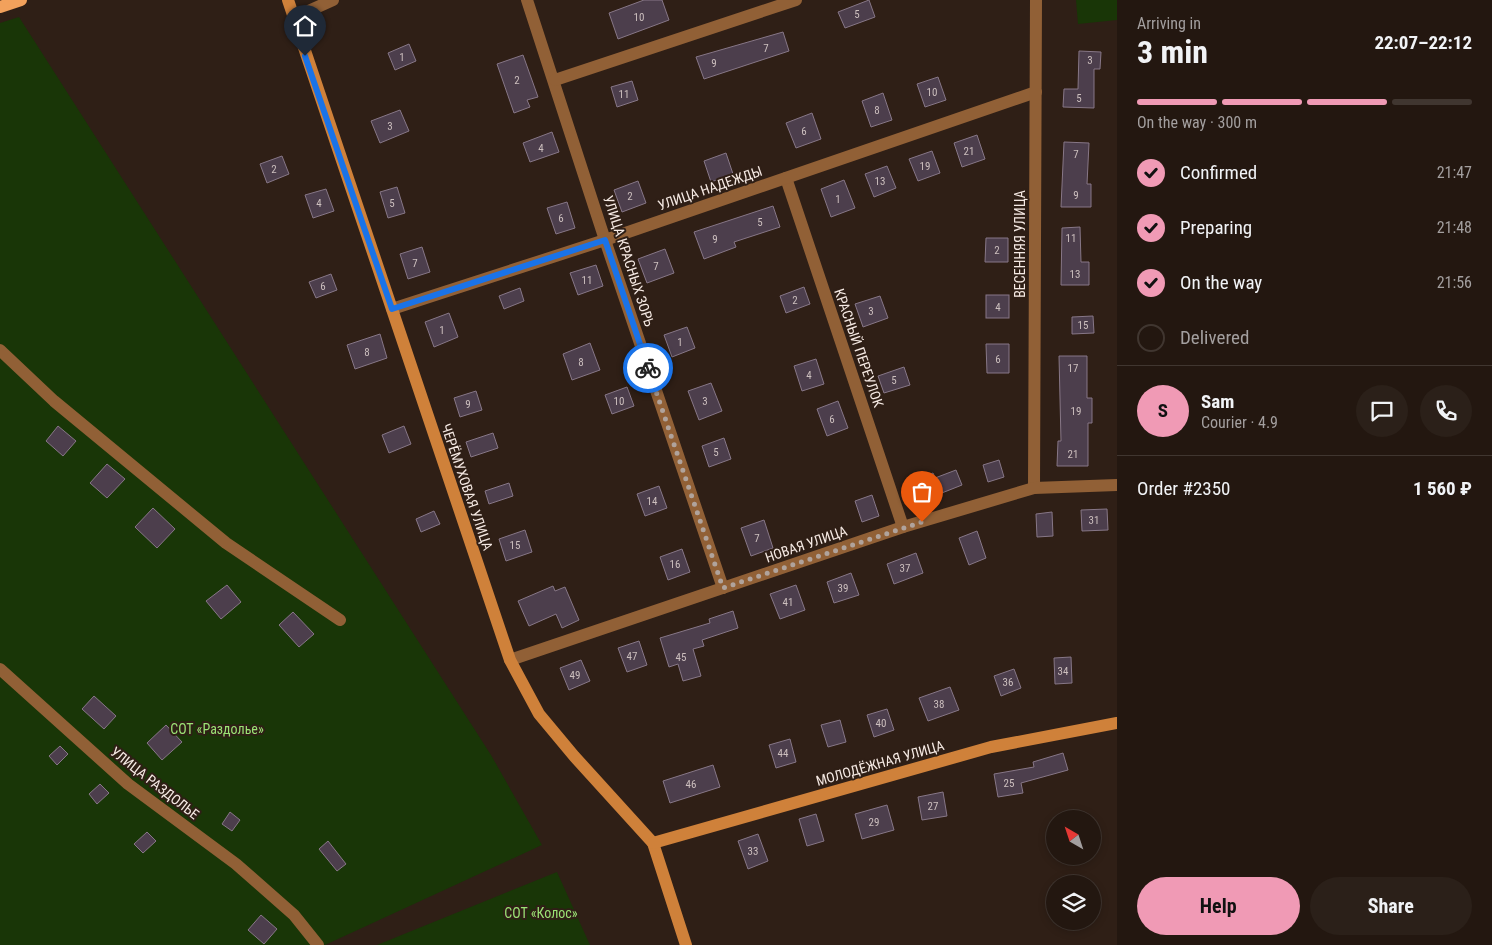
<!DOCTYPE html>
<html lang="en">
<head>
<meta charset="utf-8">
<style>
	:root { --surface:#231710; --page:#2b2019; --text:#f1f3f6; --muted:#a39f9f; --line:#403630; --accent:#f09ab5 }
	body { margin:0; font-family:"Roboto Condensed",sans-serif; background:var(--page); color:var(--text); height:100vh; display:flex; flex-direction:column; font-size:19px; white-space:nowrap }
	* { box-sizing:border-box; margin:0 }
	p { font-size:16px; color:var(--muted) }
	.icon { flex:none; width:28px; height:28px; fill:none; stroke:currentColor; stroke-width:2; stroke-linecap:round; stroke-linejoin:round }
	.map { position:relative; flex:1; overflow:hidden }
	.side { display:flex; flex-direction:column; background:var(--surface); width:375px }
	.side>* { flex:none }
	.needle { width:32px; rotate:321deg }
	.controls { position:absolute; left:1046px; top:810px; display:grid; gap:10px }
	.controls a { display:grid; place-items:center; width:55px; height:55px; border-radius:50%; background:var(--surface); box-shadow:0 2px 8px #0003,0 0 0 1px var(--line); font-size:25px }
	.pin { position:absolute; display:grid; place-items:center; width:42px; height:42px; color:#fff; margin:-51px -21px; border-radius:50% 50% 50% 0; rotate:-45deg; box-shadow:0 0 5px #0007 }
	.pin .icon { rotate:45deg }
	.courier { position:absolute; display:grid; place-items:center; width:50px; height:50px; margin:-25px; border:4px solid #1a73e8; border-radius:50%; background:#fff; color:#222; box-shadow:0 1px 6px #0007 }
	.headline em { font-style:normal; font-weight:700 }
	.headline div { display:flex; flex-direction:column-reverse }
	.headline { display:flex; align-items:center; justify-content:space-between; height:85px; padding:0 20px }
	h1 { font-size:32px; font-weight:700; line-height:38px }
	.bar { display:grid; grid-template-columns:repeat(4,1fr); gap:8px 5px; align-content:center; height:60px; padding:0 20px }
	.bar i { height:6px; border-radius:4px; background:var(--line) }
	.bar .current { background:var(--accent) }
	.bar p { grid-column:span 4 }
	.line { display:flex; align-items:center; gap:12px; padding:0 20px; border-top:1px solid var(--line) }
	.line div { flex:1 }
	.round { display:grid; place-items:center; flex:none; width:52px; height:52px; border-radius:26px; background:var(--page) }
	ol { padding:0 20px; list-style:none }
	li { display:flex; align-items:center; gap:15px; height:55px }
	li p { margin-inline-start:auto }
	li .icon { padding:5px; border-radius:50%; background:var(--accent); color:#111; stroke-width:4 }
	li:last-child { color:var(--muted) }
	li i { width:28px; height:28px; border:2px solid var(--line); border-radius:50% }
	.button { display:flex; gap:10px; margin-top:auto; padding:10px 20px }
	.button a { flex:1; height:58px; border-radius:30px; background:var(--accent); color:#111; font-size:20px; font-weight:700; line-height:58px; text-align:center }
	.button a+a { background:var(--page); color:var(--text) }
	main { display:flex; flex:1; min-height:0 }
	.map>svg:first-child { display:block }
</style>
</head>
<body>
<main>
<div class="map">
<svg width="1117" height="945" viewBox="0 0 1117 945">
	<rect width="100%" height="100%" fill="#2f1f16"/>
	<g fill="#193607">
		<polygon points="1076,0 1117,0 1117,20 1078,24"/>
		<polygon points="19,17 491,755 542,845 325,945 0,945 0,23"/>
		<polygon points="557,872 590,945 377,945"/>
	</g>
	<g fill="#4c3e4c" stroke="#877787">
		<polygon points="644,0 662,0 669,20 618,39 609,13"/>
		<polygon points="869,0 875,17 845,28 838,12"/>
		<polygon points="783,32 789,51 704,79 696,57"/>
		<polygon points="409,44 416,61 395,70 388,53"/>
		<polygon points="1079,51 1101,52 1100,69 1094,69 1094,108 1063,107 1064,89 1078,89"/>
		<polygon points="523,55 538,97 527,100 530,107 514,113 497,64"/>
		<polygon points="938,77 946,100 925,107 917,84"/>
		<polygon points="632,81 638,100 617,107 611,87"/>
		<polygon points="883,93 892,120 871,127 862,101"/>
		<polygon points="400,110 409,131 380,143 371,121"/>
		<polygon points="812,113 821,139 796,148 786,123"/>
		<polygon points="552,132 559,152 530,162 523,143"/>
		<polygon points="977,135 985,159 962,167 954,143"/>
		<polygon points="1064,142 1089,143 1087,184 1091,184 1091,207 1061,207"/>
		<polygon points="932,151 940,173 918,181 909,159"/>
		<polygon points="726,153 733,174 711,182 704,161"/>
		<polygon points="282,156 289,174 267,183 260,164"/>
		<polygon points="887,166 896,188 874,197 865,174"/>
		<polygon points="844,180 855,208 831,217 821,189"/>
		<polygon points="638,181 646,203 622,212 614,190"/>
		<polygon points="397,187 405,213 388,218 380,192"/>
		<polygon points="326,189 334,211 313,218 305,195"/>
		<polygon points="567,202 575,228 556,234 547,208"/>
		<polygon points="773,206 780,227 734,242 736,247 704,259 694,232"/>
		<polygon points="1080,227 1081,262 1089,262 1089,285 1061,285 1062,228"/>
		<polygon points="986,238 1008,238 1008,262 985,262"/>
		<polygon points="422,247 430,272 408,279 400,254"/>
		<polygon points="665,249 674,273 647,283 638,259"/>
		<polygon points="596,265 603,286 578,295 570,273"/>
		<polygon points="331,274 337,290 316,298 309,282"/>
		<polygon points="804,287 810,304 786,313 780,296"/>
		<polygon points="520,288 524,301 504,309 499,296"/>
		<rect x="986" y="295" width="23" height="23"/>
		<polygon points="880,296 888,318 863,327 855,304"/>
		<polygon points="449,313 458,337 434,347 425,322"/>
		<polygon points="1093,316 1094,333 1072,334 1072,317"/>
		<polygon points="687,327 695,348 672,357 664,335"/>
		<polygon points="380,334 387,358 355,369 347,345"/>
		<polygon points="590,343 600,370 572,380 563,354"/>
		<polygon points="986,344 1009,344 1009,373 987,373"/>
		<polygon points="1059,356 1087,356 1087,398 1092,398 1092,423 1088,423 1088,466 1057,466 1058,441 1061,441"/>
		<polygon points="816,359 824,384 802,391 794,366"/>
		<polygon points="904,367 910,385 884,393 878,376"/>
		<polygon points="711,383 722,411 699,420 688,391"/>
		<polygon points="627,387 634,406 612,414 605,395"/>
		<polygon points="476,391 482,410 460,417 454,398"/>
		<polygon points="838,401 848,428 827,436 817,409"/>
		<polygon points="58,426 76,441 63,456 46,441"/>
		<polygon points="404,426 411,444 389,453 382,435"/>
		<polygon points="493,433 498,448 471,457 466,442"/>
		<polygon points="724,438 731,459 709,467 702,446"/>
		<polygon points="999,460 1004,477 988,482 983,465"/>
		<polygon points="107,464 125,479 107,498 90,483"/>
		<polygon points="956,470 962,485 919,502 911,482 933,473 935,478"/>
		<polygon points="509,483 513,496 489,504 485,491"/>
		<polygon points="659,486 667,508 645,516 637,494"/>
		<polygon points="872,495 879,516 862,522 855,501"/>
		<polygon points="153,508 175,529 157,548 135,527"/>
		<polygon points="1107,509 1108,530 1082,531 1081,510"/>
		<polygon points="434,511 440,524 421,532 416,519"/>
		<polygon points="1052,512 1053,536 1037,537 1036,514"/>
		<polygon points="764,520 773,548 751,556 741,528"/>
		<polygon points="525,530 532,552 506,561 499,539"/>
		<polygon points="977,531 986,558 969,565 959,538"/>
		<polygon points="682,549 690,572 668,580 660,557"/>
		<polygon points="916,553 923,573 894,584 887,564"/>
		<polygon points="851,573 859,595 834,603 827,582"/>
		<polygon points="227,585 241,602 221,619 206,601"/>
		<polygon points="796,585 805,610 780,619 770,594"/>
		<polygon points="553,586 555,591 565,587 579,620 562,628 556,614 529,626 518,601"/>
		<polygon points="733,611 738,628 702,640 704,646 693,649 701,676 683,681 678,664 669,667 660,638 710,623 709,619"/>
		<polygon points="293,612 314,634 299,647 279,625"/>
		<polygon points="639,641 647,665 627,672 618,648"/>
		<polygon points="1071,657 1072,683 1055,684 1054,658"/>
		<polygon points="581,660 590,681 569,690 560,668"/>
		<polygon points="1014,669 1021,688 1001,696 994,676"/>
		<polygon points="950,687 959,710 928,721 919,698"/>
		<polygon points="94,696 116,716 104,729 82,709"/>
		<polygon points="887,709 894,730 874,737 867,715"/>
		<polygon points="840,720 846,742 828,747 821,725"/>
		<polygon points="166,725 182,742 162,760 147,743"/>
		<polygon points="790,739 796,762 776,768 769,745"/>
		<polygon points="60,746 68,754 57,765 49,756"/>
		<polygon points="1063,753 1068,770 1021,783 1023,793 998,797 994,774 1034,767 1033,762"/>
		<polygon points="713,765 720,787 670,803 663,781"/>
		<polygon points="100,784 109,793 97,804 89,794"/>
		<polygon points="943,792 947,816 922,820 918,797"/>
		<polygon points="887,805 894,830 862,839 855,814"/>
		<polygon points="230,812 240,820 232,831 222,824"/>
		<polygon points="816,814 824,841 807,846 799,819"/>
		<polygon points="147,832 156,841 143,853 134,844"/>
		<polygon points="758,834 768,861 748,869 738,841"/>
		<polygon points="328,841 346,864 337,871 319,849"/>
		<polygon points="261,915 277,929 264,944 248,930"/>
	</g>
	<g fill="none" stroke-linecap="round" stroke-linejoin="round">
		<g stroke="#916036" stroke-width="12">
			<polyline points="527,0 605,240 723,588"/>
			<polyline points="293,18 333,0"/>
			<polyline points="555,80 796,0"/>
			<polyline points="786,178 903,527"/>
			<polyline points="392,309 605,240 1036,92"/>
			<polyline points="0,350 54,401 226,543 340,620"/>
			<polyline points="1034,488 1036,0"/>
			<polyline points="510,660 903,527 1034,488 1117,485"/>
			<polyline points="0,669 128,784 236,864 294,915 318,945"/>
		</g>
		<g stroke="#cf813a" stroke-width="12">
			<polyline points="288,0 510,660 539,714 574,756 653,843 686,945"/>
			<polyline points="653,843 991,747 1117,723"/>
		</g>
		<polyline stroke="#f2a15c" stroke-width="12" points="0,7 21,0"/>
	</g>
	<g fill="none" stroke-linecap="round" stroke-linejoin="round">
		<polyline stroke="#b0a39c" stroke-width="5" stroke-dasharray="0 9" points="648,368 723,588 922,522"/>
		<polyline stroke="#1a73e8" stroke-width="6" points="305,56 392,309 605,240 648,368"/>
	</g>
	<g text-anchor="middle" dominant-baseline="central" stroke-width="4" stroke-linejoin="round" paint-order="stroke">
		<g font-size="11" fill="#ccbfbe">
			<text x="857" y="14">5</text>
			<text x="639" y="17">10</text>
			<text x="766" y="48">7</text>
			<text x="402" y="57">1</text>
			<text x="1090" y="60">3</text>
			<text x="714" y="63">9</text>
			<text x="517" y="80">2</text>
			<text x="932" y="92">10</text>
			<text x="624" y="94">11</text>
			<text x="1079" y="98">5</text>
			<text x="877" y="110">8</text>
			<text x="390" y="126">3</text>
			<text x="804" y="131">6</text>
			<text x="541" y="148">4</text>
			<text x="969" y="151">21</text>
			<text x="1076" y="154">7</text>
			<text x="925" y="166">19</text>
			<text x="274" y="169">2</text>
			<text x="880" y="181">13</text>
			<text x="1076" y="195">9</text>
			<text x="630" y="196">2</text>
			<text x="838" y="199">1</text>
			<text x="319" y="203">4</text>
			<text x="392" y="203">5</text>
			<text x="561" y="218">6</text>
			<text x="760" y="222">5</text>
			<text x="1071" y="238">11</text>
			<text x="715" y="239">9</text>
			<text x="997" y="250">2</text>
			<text x="415" y="263">7</text>
			<text x="656" y="266">7</text>
			<text x="1075" y="274">13</text>
			<text x="587" y="280">11</text>
			<text x="323" y="286">6</text>
			<text x="795" y="300">2</text>
			<text x="998" y="307">4</text>
			<text x="871" y="311">3</text>
			<text x="1083" y="325">15</text>
			<text x="442" y="330">1</text>
			<text x="680" y="342">1</text>
			<text x="367" y="352">8</text>
			<text x="998" y="359">6</text>
			<text x="581" y="362">8</text>
			<text x="1073" y="368">17</text>
			<text x="809" y="375">4</text>
			<text x="894" y="380">5</text>
			<text x="619" y="401">10</text>
			<text x="705" y="401">3</text>
			<text x="468" y="404">9</text>
			<text x="1076" y="411">19</text>
			<text x="832" y="419">6</text>
			<text x="716" y="452">5</text>
			<text x="1073" y="454">21</text>
			<text x="652" y="501">14</text>
			<text x="1094" y="520">31</text>
			<text x="757" y="538">7</text>
			<text x="515" y="545">15</text>
			<text x="675" y="564">16</text>
			<text x="905" y="568">37</text>
			<text x="843" y="588">39</text>
			<text x="788" y="602">41</text>
			<text x="632" y="656">47</text>
			<text x="681" y="657">45</text>
			<text x="1063" y="671">34</text>
			<text x="575" y="675">49</text>
			<text x="1008" y="682">36</text>
			<text x="939" y="704">38</text>
			<text x="881" y="723">40</text>
			<text x="783" y="753">44</text>
			<text x="1009" y="783">25</text>
			<text x="691" y="784">46</text>
			<text x="933" y="806">27</text>
			<text x="874" y="822">29</text>
			<text x="753" y="851">33</text>
		</g>
		<g font-size="14" fill="#f6eae4" stroke="#2f1f16">
			<text transform="translate(710 188) rotate(-19)">УЛИЦА НАДЕЖДЫ</text>
			<text transform="translate(1020 244) rotate(-90)">ВЕСЕННЯЯ УЛИЦА</text>
			<text transform="translate(629 261) rotate(72)">УЛИЦА КРАСНЫХ ЗОРЬ</text>
			<text transform="translate(859 348) rotate(71)">КРАСНЫЙ ПЕРЕУЛОК</text>
			<text transform="translate(467 487) rotate(71)">ЧЕРЁМУХОВАЯ УЛИЦА</text>
			<text transform="translate(806 544) rotate(-19)">НОВАЯ УЛИЦА</text>
			<text transform="translate(880 763) rotate(-16)">МОЛОДЁЖНАЯ УЛИЦА</text>
			<text transform="translate(155 783) rotate(38)">УЛИЦА РАЗДОЛЬЕ</text>
		</g>
		<g font-size="14" fill="#9be375" stroke="#2f1f16">
			<text x="217" y="729">СОТ «Раздолье»</text>
			<text x="541" y="913">СОТ «Колос»</text>
		</g>
	</g>
</svg>
<div class="controls">
<a><svg class="needle" viewBox="-14 -14 28 28"><path d="M0-13l5 13h-10z" fill="#e53935"/><path d="M0 13l5-13h-10z" fill="#a39f9f"/></svg></a>
<a><svg class="icon" aria-label="layers" viewBox="0 0 24 24"><path d="M12 4l9 5-9 5-9-5zM3 14l9 5 9-5"/></svg></a>
</div>
<div class="pin" style="left:922px;top:522px;background:#ea580c"><svg class="icon" aria-label="bag" viewBox="0 0 24 24"><path d="M5 8h14l-1 12H6zM9 8a3 3 0 0 1 6 0"/></svg></div>
<div class="pin" style="left:305px;top:56px;background:#1f2937"><svg class="icon" aria-label="home" viewBox="0 0 24 24"><path d="M3 11l9-7 9 7M6 9v11h12V9"/></svg></div>
<div class="courier" style="left:648px;top:368px"><svg class="icon" aria-label="bike" viewBox="0 0 24 24"><circle cx="6" cy="16" r="4"/><circle cx="18" cy="16" r="4"/><path d="M6 16l4-8h5l3 8M10 8l3 8H6M13 5h3"/></svg></div>
</div>
<section class="side">
<div class="headline"><div><h1>3 min</h1><p>Arriving in</p></div><em>22:07–22:12</em></div>
<div class="bar"><i class="current"></i><i class="current"></i><i class="current"></i><i></i><p>On the way · 300 m</p></div>
<ol>
<li><svg class="icon" aria-label="check" viewBox="0 0 24 24"><path d="M5 12l5 5 9-10"/></svg>Confirmed<p>21:47</p></li>
<li><svg class="icon" aria-label="check" viewBox="0 0 24 24"><path d="M5 12l5 5 9-10"/></svg>Preparing<p>21:48</p></li>
<li><svg class="icon" aria-label="check" viewBox="0 0 24 24"><path d="M5 12l5 5 9-10"/></svg>On the way<p>21:56</p></li>
<li><i></i>Delivered</li>
</ol>
<div class="line" style="height:90px"><b class="round" style="background:var(--accent);color:#111">S</b><div><b>Sam</b><p>Courier · 4.9</p></div><a class="round"><svg class="icon" aria-label="chat" viewBox="0 0 24 24"><path d="M4 5h16v11H9l-5 4z"/></svg></a><a class="round"><svg class="icon" aria-label="phone" viewBox="0 0 24 24"><path d="M5 4h4l2 5-3 2q2 4 5 5l2-3 5 2v4C11 20 4 13 5 4z"/></svg></a></div>
<div class="line" style="height:65px"><div>Order #2350</div><b>1 560 ₽</b></div>
<div class="button"><a>Help</a><a>Share</a></div>
</section>
</main>
</body>
</html>
